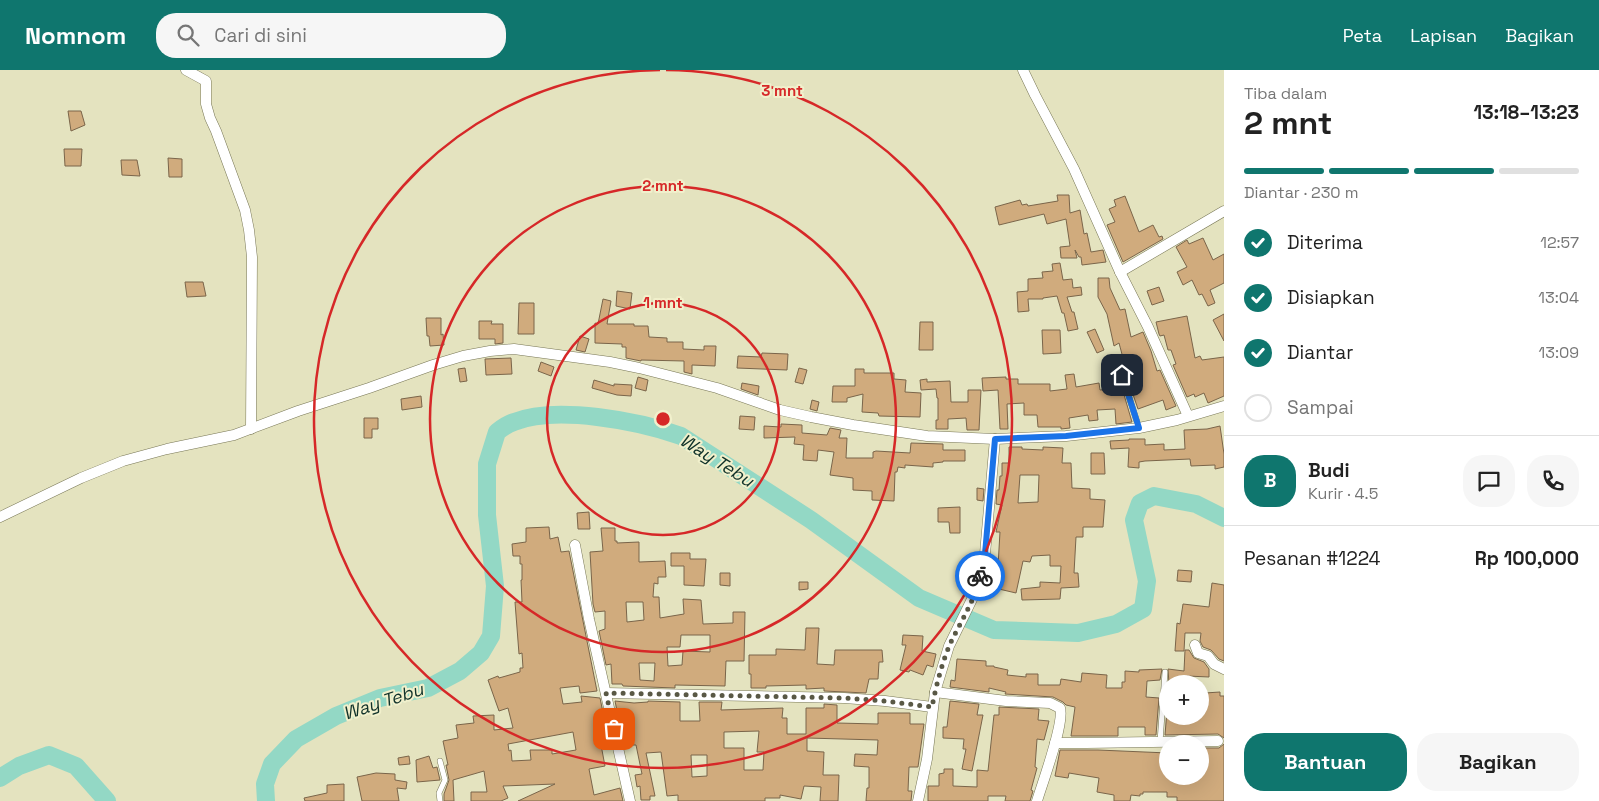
<!DOCTYPE html>
<html lang="id">
<head>
<meta charset="utf-8">
<style>
	:root { --surface:#fff; --page:#f6f6f6; --text:#222; --muted:#767676; --line:#e0e0e0; --accent:#0f766e }
	body { margin:0; font-family:"Space Grotesk",sans-serif; background:var(--page); color:var(--text); height:100vh; display:flex; flex-direction:column; font-size:19px; white-space:nowrap }
	* { box-sizing:border-box; margin:0 }
	p { font-size:16px; color:var(--muted) }
	.icon { flex:none; width:28px; height:28px; fill:none; stroke:currentColor; stroke-width:2; stroke-linecap:round; stroke-linejoin:round }
	.map { position:relative; flex:1; overflow:hidden }
	.details { display:flex; flex-direction:column; background:var(--surface); width:375px }
	.details>* { flex:none }
	.tools { position:absolute; left:1159px; top:605px; display:grid; gap:10px }
	.tools a { display:grid; place-items:center; width:50px; height:50px; border-radius:50%; background:var(--surface); box-shadow:0 5px 20px #0002; font-size:25px }
	.pin { position:absolute; display:grid; place-items:center; width:42px; height:42px; color:#fff; margin:-21px; border-radius:10px; box-shadow:0 2px 8px #0006 }
	.courier { position:absolute; display:grid; place-items:center; width:50px; height:50px; margin:-25px; border:4px solid #1a73e8; border-radius:50%; background:#fff; color:#222; box-shadow:0 1px 6px #0007 }
	.overview em { font-style:normal; font-weight:600 }
	.overview div { display:flex; flex-direction:column-reverse }
	.overview { display:flex; align-items:center; justify-content:space-between; height:85px; padding:0 20px }
	h1 { font-size:32px; font-weight:600; line-height:38px }
	.bar { display:grid; grid-template-columns:repeat(4,1fr); gap:8px 5px; align-content:center; height:60px; padding:0 20px }
	.bar i { height:6px; border-radius:4px; background:var(--line) }
	.bar .on { background:var(--accent) }
	.bar p { grid-column:span 4 }
	.line { display:flex; align-items:center; gap:12px; padding:0 20px; border-top:1px solid var(--line) }
	.line div { flex:1 }
	.round { display:grid; place-items:center; flex:none; width:52px; height:52px; border-radius:20px; background:var(--page) }
	ol { padding:0 20px; list-style:none }
	li { display:flex; align-items:center; gap:15px; height:55px }
	li p { margin-inline-start:auto }
	li .icon { padding:5px; border-radius:50%; background:var(--accent); color:#fff; stroke-width:4 }
	li:last-child { color:var(--muted) }
	li i { width:28px; height:28px; border:2px solid var(--line); border-radius:50% }
	.button { display:flex; gap:10px; margin-top:auto; padding:10px 20px }
	.button a { flex:1; height:58px; border-radius:20px; background:var(--accent); color:#fff; font-size:20px; font-weight:600; line-height:58px; text-align:center }
	.button a+a { background:var(--page); color:var(--text) }
	header { display:flex; align-items:center; gap:30px; box-sizing:border-box; height:70px; padding:0 25px; background:var(--accent); color:#fff }
	header strong { font-size:24px }
	nav { display:flex; gap:28px; margin-inline-start:auto; font-size:18px }
	.search { width:350px; height:45px; background:var(--page); display:flex; align-items:center; gap:12px; box-sizing:border-box; padding:0 18px; border-radius:20px; color:var(--muted); font-size:19px }
	main { display:flex; flex:1; min-height:0 }
	.map>svg:first-child { display:block }
</style>
</head>
<body>
<header>
<strong>Nomnom</strong>
<div class="search"><svg class="icon" aria-label="search" viewBox="0 0 24 24"><circle cx="10" cy="10" r="6"/><path d="M15 15l6 6"/></svg>Cari di sini</div>
<nav><a>Peta</a><a>Lapisan</a><a>Bagikan</a></nav>
</header>
<main>
<div class="map">
<svg width="1224" height="731" viewBox="0 0 1224 731">
	<rect width="100%" height="100%" fill="#e4e3bf"/>
	<g fill="none" stroke-linecap="round" stroke-linejoin="round">
		<g stroke="#93d8c5" stroke-width="18">
			<polyline points="0,708 19,696 49,685 76,696 107,731"/>
			<path d="M 266,731 L 265,714 L 272,694 L 296,669 L 336,646 L 380,628 L 428,618 L 460,601 L 481,583 L 491,566 L 495,516 L 487,445 L 487,394 L 497,362 C 502,358 508,354 514,352 C 556,335 639,351 681,366 L 811,450 L 919,528 L 994,560 L 1078,563 L 1116,554 L 1143,539 L 1147,511 L 1134,450 L 1140,433 L 1154,426 L 1196,434 L 1224,448"/>
		</g>
	</g>
	<g fill="#d0ab7d" stroke="#7a654a" fill-rule="evenodd">
		<polygon points="68,41 81,41 85,55 71,61"/>
		<polygon points="64,79 82,79 81,96 65,96"/>
		<polygon points="168,88 182,89 182,107 169,107"/>
		<polygon points="121,90 137,90 140,106 122,105"/>
		<polygon points="1057,125 1069,125 1070,143 1080,140 1084,164 1087,163 1091,182 1103,180 1106,192 1082,195 1081,187 1079,187 1075,180 1077,188 1061,188 1060,177 1070,176 1066,149 1047,154 1044,144 999,155 995,137 1020,130 1022,135 1027,134 1028,136 1058,131"/>
		<polygon points="1125,126 1139,162 1153,155 1159,167 1162,166 1163,169 1123,192 1107,155 1115,152 1109,139 1116,136 1114,130"/>
		<polygon points="1203,168 1213,190 1224,184 1224,213 1210,220 1215,233 1208,236 1202,224 1199,225 1192,210 1183,215 1177,202 1187,197 1176,177 1187,170 1189,174"/>
		<polygon points="1060,193 1063,210 1072,209 1073,218 1081,217 1082,225 1067,227 1072,242 1074,242 1078,259 1068,261 1064,243 1062,243 1057,226 1043,228 1043,229 1028,229 1029,241 1018,242 1017,222 1028,221 1028,209 1043,208 1042,202 1053,201 1052,194"/>
		<polygon points="1098,208 1109,208 1110,218 1120,240 1125,239 1131,267 1143,262 1151,281 1157,301 1160,300 1176,336 1166,340 1163,330 1138,339 1126,304 1123,301 1118,290 1123,288 1119,273 1114,276 1107,244 1098,227"/>
		<polygon points="185,212 203,212 206,226 187,227"/>
		<polygon points="1159,217 1164,231 1152,235 1147,221"/>
		<polygon points="617,221 632,223 630,239 616,236"/>
		<polygon points="603,229 611,231 607,254 634,254 634,256 648,256 649,267 667,268 667,272 683,272 683,279 704,280 704,276 716,276 715,296 692,295 692,304 684,302 684,291 641,290 641,291 626,288 626,277 622,277 622,274 595,273 595,253 598,254"/>
		<polygon points="519,233 534,233 534,264 518,264"/>
		<polygon points="1224,244 1224,271 1213,250"/>
		<polygon points="1187,246 1195,288 1200,286 1202,290 1224,287 1224,326 1208,333 1204,323 1195,327 1194,324 1187,327 1173,295 1176,294 1171,280 1168,280 1164,265 1160,266 1159,264 1156,252"/>
		<polygon points="426,248 441,248 441,265 443,264 444,275 430,276 429,266 427,266"/>
		<polygon points="479,251 492,251 491,254 503,254 503,273 495,274 495,269 479,269"/>
		<polygon points="920,252 933,252 933,280 919,280"/>
		<polygon points="1095,259 1104,280 1097,283 1087,262"/>
		<polygon points="1042,260 1060,260 1061,283 1043,284"/>
		<polygon points="580,266 589,269 585,282 576,280"/>
		<polygon points="762,283 788,284 787,300 737,298 738,286 761,287"/>
		<polygon points="511,288 512,304 486,305 485,289"/>
		<polygon points="541,292 554,297 551,306 538,301"/>
		<polygon points="465,298 467,311 460,312 458,299"/>
		<polygon points="799,298 807,300 803,314 795,312"/>
		<polygon points="855,299 864,299 864,303 894,303 894,309 906,310 905,322 921,323 920,347 879,346 878,343 862,342 863,324 847,328 847,332 832,332 833,316 855,316"/>
		<polygon points="1074,304 1076,317 1099,313 1100,320 1122,318 1132,352 1116,354 1115,339 1097,340 1098,350 1089,351 1088,345 1069,348 1070,358 1061,359 1061,357 1038,357 1037,345 1024,345 1024,333 1007,334 1008,359 1000,359 998,320 983,321 982,308 1006,307 1006,309 1018,309 1018,314 1050,314 1050,321 1067,319 1065,305"/>
		<polygon points="638,307 648,310 646,321 635,318"/>
		<polygon points="927,309 927,312 950,311 951,332 968,332 968,320 981,320 979,360 967,360 966,348 948,349 948,359 936,359 936,350 938,350 938,328 937,328 936,319 921,320 920,310"/>
		<polygon points="594,310 614,316 614,314 632,315 631,326 617,325 592,318"/>
		<polygon points="742,313 759,316 758,325 741,319"/>
		<polygon points="421,326 422,337 402,340 401,329"/>
		<polygon points="812,330 819,332 817,341 810,339"/>
		<polygon points="740,346 755,347 754,360 739,359"/>
		<polygon points="364,348 378,348 378,359 372,359 372,368 364,368"/>
		<polygon points="781,354 802,355 802,363 827,365 830,358 841,360 839,368 847,368 846,388 873,388 873,382 876,381 910,383 911,373 943,374 943,380 965,380 965,391 943,391 943,392 933,393 933,397 905,395 905,398 898,397 897,402 895,402 894,431 872,430 872,421 853,420 853,408 830,405 834,382 818,380 817,391 803,390 804,375 794,374 795,367 764,368 764,356 781,357"/>
		<polygon points="1220,356 1224,384 1224,397 1215,399 1215,395 1191,396 1190,389 1145,391 1139,392 1139,398 1128,397 1129,378 1111,379 1110,371 1129,370 1129,369 1145,369 1145,375 1164,374 1164,380 1185,379 1184,360 1207,359"/>
		<path d="M 1009,377 L 1022,377 L 1022,379 L 1043,380 L 1043,377 L 1063,378 L 1062,393 L 1071,393 L 1072,418 L 1090,419 L 1090,429 L 1105,430 L 1103,457 L 1083,457 L 1083,467 L 1076,467 L 1074,503 L 1078,503 L 1079,517 L 1061,518 L 1060,529 L 1022,530 L 1021,519 L 1040,517 L 1040,512 L 1060,513 L 1061,496 L 1050,496 L 1050,485 L 1032,486 L 1030,492 L 1023,491 L 1016,523 L 986,516 L 989,504 L 994,505 L 996,496 L 998,496 L 1000,462 L 996,462 L 1002,435 L 996,434 L 997,420 L 999,420 L 1000,406 L 1002,406 L 1002,393 L 1009,393 ZM 1020,405 L 1039,405 L 1038,432 L 1018,433 Z"/>
		<polygon points="1091,383 1104,383 1105,404 1091,404"/>
		<polygon points="977,418 984,419 983,431 977,430"/>
		<polygon points="960,437 960,463 950,463 949,452 938,452 938,438"/>
		<polygon points="589,442 590,459 578,459 577,443"/>
		<path d="M 549,457 L 550,469 L 558,467 L 561,482 L 569,481 L 597,621 L 580,623 L 579,616 L 560,618 L 563,634 L 582,632 L 581,626 L 600,628 L 606,657 L 598,659 L 605,696 L 589,699 L 594,725 L 620,718 L 623,731 L 518,731 L 555,714 L 503,716 L 508,728 L 501,731 L 471,731 L 471,722 L 487,722 L 484,701 L 453,710 L 454,731 L 444,731 L 444,724 L 449,710 L 446,695 L 448,695 L 443,671 L 458,668 L 456,655 L 474,653 L 473,646 L 494,645 L 494,660 L 513,658 L 508,638 L 499,641 L 488,610 L 498,606 L 499,608 L 520,602 L 520,598 L 523,598 L 522,583 L 519,584 L 515,532 L 522,532 L 521,510 L 522,510 L 522,494 L 520,494 L 520,486 L 513,486 L 512,474 L 526,472 L 526,458 ZM 573,662 L 576,680 L 552,684 L 552,680 L 530,680 L 531,690 L 512,691 L 511,680 L 509,681 L 508,674 Z"/>
		<path d="M 601,458 L 615,458 L 615,471 L 617,471 L 617,473 L 639,472 L 639,492 L 665,491 L 666,507 L 658,507 L 658,514 L 654,513 L 653,527 L 659,527 L 660,548 L 684,544 L 683,529 L 701,530 L 703,554 L 733,553 L 733,542 L 745,542 L 744,591 L 726,591 L 725,616 L 675,615 L 675,618 L 623,616 L 622,614 L 612,614 L 611,594 L 606,595 L 599,561 L 605,559 L 605,541 L 595,542 L 593,534 L 590,482 L 603,481 ZM 626,532 L 643,532 L 644,550 L 627,552 ZM 681,565 L 710,565 L 710,582 L 683,581 L 682,595 L 668,596 L 667,577 L 680,577 ZM 639,593 L 655,593 L 654,611 L 640,610 Z"/>
		<polygon points="671,483 690,483 690,489 706,489 704,516 684,515 684,496 671,496"/>
		<polygon points="1178,500 1192,501 1191,512 1177,511"/>
		<polygon points="720,503 730,503 730,516 720,515"/>
		<polygon points="799,512 808,512 808,519 799,520"/>
		<polygon points="1212,513 1224,515 1224,591 1219,589 1211,580 1203,577 1200,571 1201,563 1185,563 1184,581 1175,581 1177,553 1180,554 1183,534 1209,537"/>
		<polygon points="806,558 819,558 817,594 834,595 835,580 882,580 883,592 879,592 878,609 869,609 866,623 824,621 824,618 806,619 806,615 766,616 766,618 751,618 751,604 749,604 749,585 776,585 776,579 805,580"/>
		<polygon points="903,565 923,566 922,581 936,584 933,597 927,595 923,605 910,600 909,602 900,600 906,575 902,575"/>
		<polygon points="1185,580 1189,580 1194,588 1204,592 1209,599 1209,607 1187,606 1187,614 1169,614 1168,599 1184,601"/>
		<polygon points="957,589 986,591 986,596 994,596 994,597 1008,600 1007,605 1026,607 1026,604 1038,604 1038,615 1060,615 1061,609 1081,612 1082,603 1107,605 1106,618 1122,618 1122,612 1125,612 1125,601 1139,602 1139,600 1162,599 1160,610 1147,611 1146,627 1159,628 1156,665 1145,665 1145,657 1118,657 1118,666 1071,666 1075,637 1066,635 1063,632 1053,627 1005,624 1006,622 989,618 989,622 950,617 951,610 955,611"/>
		<polygon points="1220,622 1220,626 1224,626 1224,668 1218,664 1165,665 1168,628 1168,646 1200,646 1200,629 1205,629 1205,623"/>
		<path d="M 615,631 L 634,633 L 648,632 L 648,631 L 680,632 L 680,651 L 700,651 L 699,632 L 722,632 L 721,640 L 783,638 L 782,648 L 787,648 L 787,664 L 806,664 L 806,638 L 824,638 L 824,634 L 837,635 L 837,653 L 878,654 L 878,643 L 910,643 L 910,654 L 924,654 L 918,697 L 909,697 L 908,721 L 912,721 L 911,731 L 866,731 L 867,718 L 869,718 L 869,697 L 854,696 L 855,684 L 877,685 L 878,670 L 807,668 L 807,681 L 824,682 L 823,705 L 839,705 L 838,731 L 820,731 L 821,717 L 804,716 L 801,729 L 780,725 L 780,728 L 765,728 L 765,731 L 678,731 L 678,725 L 667,726 L 661,682 L 646,683 L 655,726 L 650,726 L 650,730 L 641,730 L 640,716 L 637,717 L 635,705 L 642,704 L 636,675 L 628,675 L 628,665 L 622,665 ZM 759,661 L 757,682 L 764,682 L 763,700 L 744,700 L 744,678 L 724,678 L 724,662 ZM 691,685 L 707,685 L 707,706 L 692,707 Z"/>
		<polygon points="950,631 979,634 977,645 983,645 972,701 962,699 966,679 963,679 964,669 943,668 943,657 947,657"/>
		<polygon points="999,637 1039,639 1038,650 1049,651 1044,670 1037,669 1035,697 1037,698 1031,720 1033,721 1030,731 1005,731 1006,726 988,726 988,731 928,731 928,716 939,716 939,704 944,703 944,699 953,699 953,716 977,717 977,700 988,701 994,645 999,645"/>
		<polygon points="1224,674 1224,731 1177,731 1177,727 1167,727 1167,722 1143,722 1143,724 1140,724 1140,726 1131,725 1130,731 1114,731 1114,725 1097,722 1099,708 1069,703 1068,708 1055,706 1060,680 1098,680 1168,683 1168,706 1200,706 1200,678 1219,678"/>
		<polygon points="409,686 410,694 399,695 398,688"/>
		<polygon points="429,686 433,698 437,697 440,710 417,712 416,690"/>
		<polygon points="376,703 395,704 395,710 407,712 406,719 397,718 399,731 362,731 357,707"/>
		<polygon points="344,714 344,731 305,731 304,728 327,723 327,715"/>
	</g>
	<g fill="none" stroke-linecap="round" stroke-linejoin="round">
		<g stroke="#787756" stroke-width="6">
			<g id="lane">
				<polyline points="1122,305 1139,358"/>
				<polyline points="1160,672 1165,602"/>
				<polyline points="440,731 439,723 445,710 440,691"/>
			</g>
		</g>
		<g stroke="#787756" stroke-width="11">
			<g id="street">
				<polyline points="186,0 206,11 206,34 210,48 216,61 245,140 249,160 252,187 251,359"/>
				<polyline points="1023,0 1035,25 1074,99 1120,202 1148,257 1188,346"/>
				<polyline points="1120,202 1224,141"/>
				<polyline points="0,447 81,408 123,391 167,379 234,365 298,341 369,318 433,295 463,286 490,281 514,279 610,292 639,298 717,318 780,340 811,347 853,355 927,366 995,369 1066,366 1139,358 1177,350 1224,336"/>
				<polyline points="575,475 589,549 630,731"/>
				<polyline points="1195,575 1198,583 1208,586 1214,594 1224,599"/>
				<path d="M 935,622 L 1006,631 L 1050,633 L 1060,638 C 1065,652 1042,714 1037,731"/>
				<polyline points="606,623 844,628 885,631 932,637"/>
				<polyline points="1055,673 1086,673 1218,671"/>
				<polyline points="918,731 927,689 935,622 949,576 977,519 985,484 995,369"/>
			</g>
		</g>
		<use href="#lane" stroke="#fff" stroke-width="5"/>
		<use href="#street" stroke="#fff" stroke-width="10"/>
	</g>
	<g fill="none" stroke-linecap="round" stroke-linejoin="round">
		<path stroke="#595845" stroke-width="5" stroke-dasharray="0 9" d="M 614,659 L 606,623 L 844,628 L 885,631 L 932,637 C 936,616 942,593 950,574 C 961,551 975,530 980,506"/>
		<polyline stroke="#1a73e8" stroke-width="6" points="980,506 985,484 995,369 1066,366 1139,358 1122,305"/>
	</g>
	<g fill="none" stroke="#d62828" stroke-width="2.5">
		<circle cx="663" cy="349" r="116"/>
		<circle cx="663" cy="349" r="233"/>
		<path d="M666 0A349 349 0 1 1 660 0"/>
	</g>
	<g text-anchor="middle" dominant-baseline="central" stroke-width="4" stroke-linejoin="round" paint-order="stroke">
		<g font-size="18" font-style="italic" fill="#10322a" stroke="#f1f0cc">
			<text transform="translate(717 390) rotate(32)">Way Tebu</text>
			<text transform="translate(383 631) rotate(-18)">Way Tebu</text>
		</g>
	</g>
	<circle cx="663" cy="349" r="8" fill="#d62828" stroke="#f1f0cc" stroke-width="2.5"/>
	<g font-size="15" text-anchor="middle" font-weight="bold" fill="#d62828" stroke="#f1f0cc" stroke-width="4" stroke-linejoin="round" paint-order="stroke">
		<text x="782" y="26">3 mnt</text>
		<text x="663" y="121">2 mnt</text>
		<text x="663" y="238">1 mnt</text>
	</g>
</svg>
<div class="tools">
<a>+</a>
<a>−</a>
</div>
<div class="pin" style="left:614px;top:659px;background:#ea580c"><svg class="icon" aria-label="bag" viewBox="0 0 24 24"><path d="M5 8h14l-1 12H6zM9 8a3 3 0 0 1 6 0"/></svg></div>
<div class="pin" style="left:1122px;top:305px;background:#1f2937"><svg class="icon" aria-label="home" viewBox="0 0 24 24"><path d="M3 11l9-7 9 7M6 9v11h12V9"/></svg></div>
<div class="courier" style="left:980px;top:506px"><svg class="icon" aria-label="bike" viewBox="0 0 24 24"><circle cx="6" cy="16" r="4"/><circle cx="18" cy="16" r="4"/><path d="M6 16l4-8h5l3 8M10 8l3 8H6M13 5h3"/></svg></div>
</div>
<section class="details">
<div class="overview"><div><h1>2 mnt</h1><p>Tiba dalam</p></div><em>13:18–13:23</em></div>
<div class="bar"><i class="on"></i><i class="on"></i><i class="on"></i><i></i><p>Diantar · 230 m</p></div>
<ol>
<li><svg class="icon" aria-label="check" viewBox="0 0 24 24"><path d="M5 12l5 5 9-10"/></svg>Diterima<p>12:57</p></li>
<li><svg class="icon" aria-label="check" viewBox="0 0 24 24"><path d="M5 12l5 5 9-10"/></svg>Disiapkan<p>13:04</p></li>
<li><svg class="icon" aria-label="check" viewBox="0 0 24 24"><path d="M5 12l5 5 9-10"/></svg>Diantar<p>13:09</p></li>
<li><i></i>Sampai</li>
</ol>
<div class="line" style="height:90px"><b class="round" style="background:var(--accent);color:#fff">B</b><div><b>Budi</b><p>Kurir · 4.5</p></div><a class="round"><svg class="icon" aria-label="chat" viewBox="0 0 24 24"><path d="M4 5h16v11H9l-5 4z"/></svg></a><a class="round"><svg class="icon" aria-label="phone" viewBox="0 0 24 24"><path d="M5 4h4l2 5-3 2q2 4 5 5l2-3 5 2v4C11 20 4 13 5 4z"/></svg></a></div>
<div class="line" style="height:65px"><div>Pesanan #1224</div><b>Rp 100,000</b></div>
<div class="button"><a>Bantuan</a><a>Bagikan</a></div>
</section>
</main>
</body>
</html>
